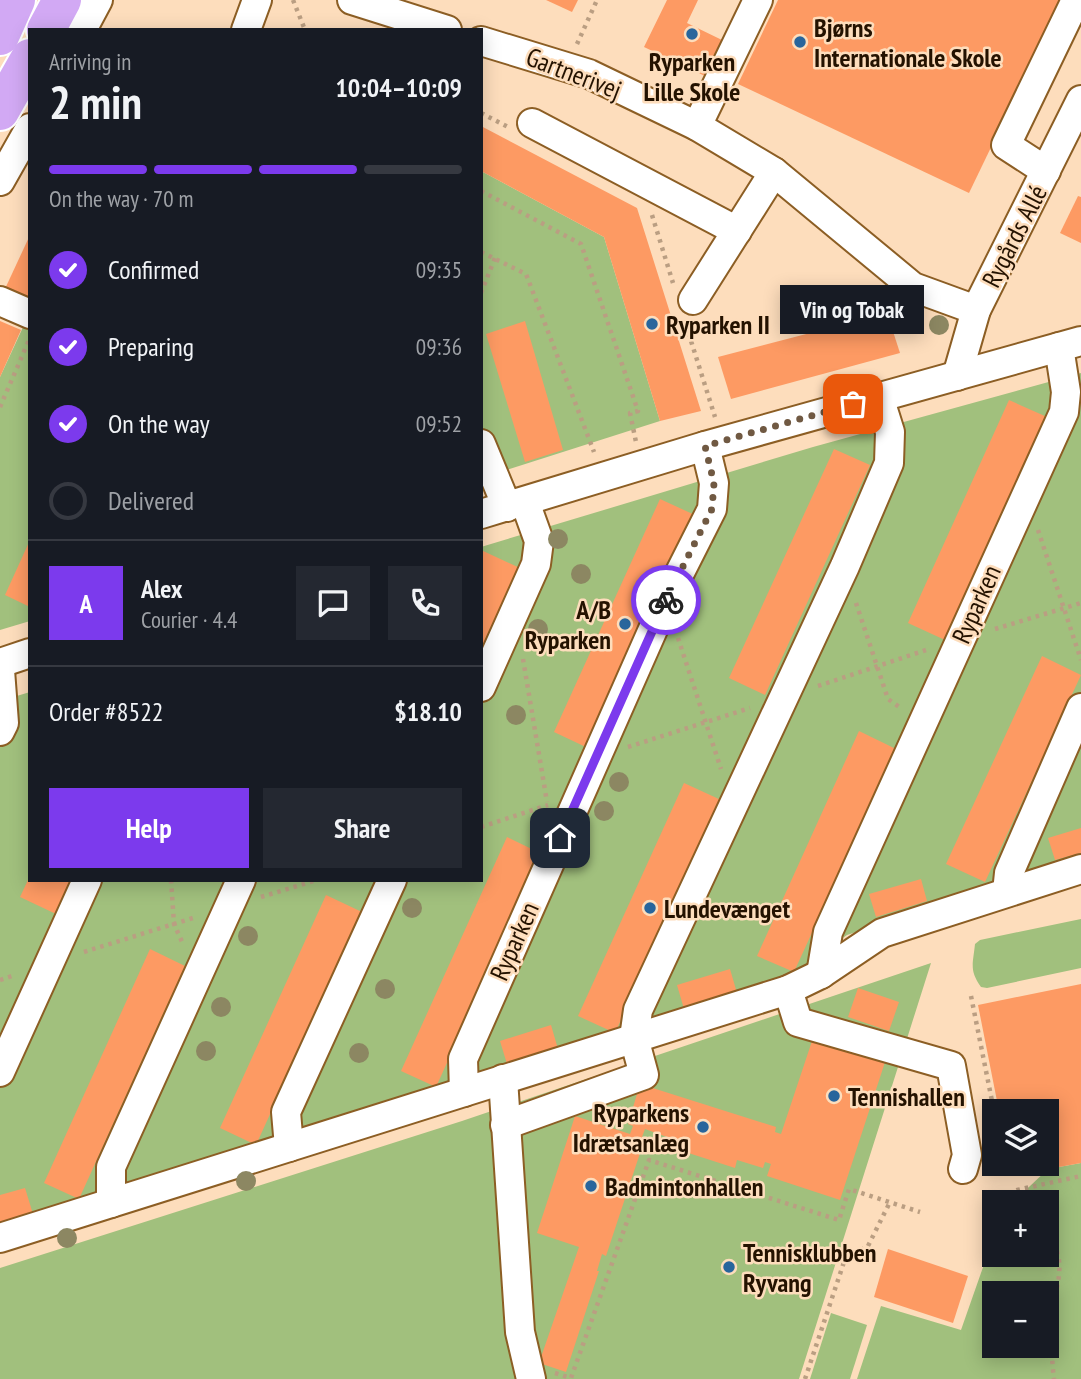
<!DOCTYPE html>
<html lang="en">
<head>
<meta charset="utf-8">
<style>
	:root { --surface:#171b24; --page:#242831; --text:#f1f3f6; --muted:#9ea1a6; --line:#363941; --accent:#7c3aed }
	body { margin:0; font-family:"PT Sans Narrow",sans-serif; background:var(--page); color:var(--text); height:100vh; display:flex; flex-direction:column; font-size:26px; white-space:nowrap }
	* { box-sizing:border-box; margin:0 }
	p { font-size:23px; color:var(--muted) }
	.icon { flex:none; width:38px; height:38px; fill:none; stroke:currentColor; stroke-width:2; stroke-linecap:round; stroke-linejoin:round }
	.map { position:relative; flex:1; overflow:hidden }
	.panel { position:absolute; left:28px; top:28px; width:455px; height:854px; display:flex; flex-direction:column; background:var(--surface); border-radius:0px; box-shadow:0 4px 18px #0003 }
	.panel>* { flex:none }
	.tools { position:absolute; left:982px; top:1099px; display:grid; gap:14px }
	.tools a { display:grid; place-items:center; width:77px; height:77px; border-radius:0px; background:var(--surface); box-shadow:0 4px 18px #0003; font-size:35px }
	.pin { position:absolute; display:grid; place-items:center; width:60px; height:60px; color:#fff; margin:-30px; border-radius:14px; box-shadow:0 4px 10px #0006 }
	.courier { position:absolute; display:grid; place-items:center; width:70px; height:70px; margin:-35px; border:5px solid #7c3aed; border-radius:50%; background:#fff; color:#222; box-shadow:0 2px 9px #0007 }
	.bubble { position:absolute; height:49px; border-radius:0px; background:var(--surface); box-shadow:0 4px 18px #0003; font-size:23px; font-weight:700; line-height:49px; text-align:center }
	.headline em { font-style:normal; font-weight:700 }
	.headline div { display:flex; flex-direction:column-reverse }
	.headline { display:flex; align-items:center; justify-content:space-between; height:119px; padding:0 21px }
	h1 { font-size:46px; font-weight:700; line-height:52px }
	.bar { display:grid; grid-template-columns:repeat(4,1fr); gap:10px 7px; align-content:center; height:84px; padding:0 21px }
	.bar i { height:9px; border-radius:5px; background:var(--line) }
	.bar .active { background:var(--accent) }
	.bar p { grid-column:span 4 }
	.line { display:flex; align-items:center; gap:18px; padding:0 21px; border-top:2px solid var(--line) }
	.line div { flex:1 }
	.round { display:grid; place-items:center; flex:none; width:74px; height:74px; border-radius:0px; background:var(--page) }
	ol { padding:0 21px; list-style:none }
	li { display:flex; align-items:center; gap:21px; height:77px }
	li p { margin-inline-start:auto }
	li .icon { padding:7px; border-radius:50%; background:var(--accent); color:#fff; stroke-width:4 }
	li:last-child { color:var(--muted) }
	li i { width:38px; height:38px; border:4px solid var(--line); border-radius:50% }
	.cta { display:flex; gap:14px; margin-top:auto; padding:14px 21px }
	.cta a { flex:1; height:80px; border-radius:0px; background:var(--accent); color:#fff; font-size:28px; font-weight:700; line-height:80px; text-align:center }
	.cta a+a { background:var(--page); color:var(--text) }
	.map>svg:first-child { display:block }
</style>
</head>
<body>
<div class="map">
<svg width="1081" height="1379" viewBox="0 0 1081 1379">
	<rect width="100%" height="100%" fill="#fdddbc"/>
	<g fill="#a1c07d" fill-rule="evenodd">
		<polygon points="481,171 604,237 660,421 481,478"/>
		<polygon points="30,312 30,621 0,630 0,377"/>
		<polygon points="1081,373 1081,859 847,935 782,981 0,1226 0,701 30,692 30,880 481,880 481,547 813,447"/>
		<path d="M 1081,919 L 1081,968 L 987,988 L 981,987 C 969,970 973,964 975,944 L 980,940 Z"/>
		<polygon points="931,963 799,1379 0,1379 0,1268 462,1121"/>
		<path d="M 1081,1163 L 1081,1379 L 857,1379 L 881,1306 L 961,1330 L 988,1253 L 1049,1257 L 1046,1254 L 1046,1202 L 1013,1202 L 1048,1169 ZM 994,1293 L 1046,1293 L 1046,1346 L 994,1346 Z"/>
		<polygon points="831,1313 867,1325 850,1379 810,1379"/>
	</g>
	<g fill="#fd9a63">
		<polygon points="546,0 578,0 572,12"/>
		<polygon points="667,0 698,0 687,23 722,40 705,76 644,47"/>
		<polygon points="778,0 1062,0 969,193 738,84"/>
		<polygon points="481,126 637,208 701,411 660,421 604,237 481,171"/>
		<polygon points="1078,196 1081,197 1081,243 1060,233"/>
		<polygon points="30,235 30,302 4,291"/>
		<polygon points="887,313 900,353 731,399 718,357"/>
		<polygon points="0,321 21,330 0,377"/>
		<polygon points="525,321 563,450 525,462 486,334"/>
		<polygon points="1009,400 1047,417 945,640 908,623"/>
		<polygon points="834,449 870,465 765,695 729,678"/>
		<polygon points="660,499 697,516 590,749 554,732"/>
		<polygon points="30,540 30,607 5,595"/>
		<polygon points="481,550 522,569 481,658"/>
		<polygon points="1042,656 1081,675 985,882 946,864"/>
		<polygon points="859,731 896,749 794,972 757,956"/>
		<polygon points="684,783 721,800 615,1033 578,1016"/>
		<polygon points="1081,828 1081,853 1055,860 1048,838"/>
		<polygon points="507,837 542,854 436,1087 401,1071"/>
		<polygon points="921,879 927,901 876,917 869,894"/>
		<polygon points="28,880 71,880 56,914 20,897"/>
		<polygon points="326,895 362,912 256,1145 220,1128"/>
		<polygon points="150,949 185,966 79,1199 44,1183"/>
		<polygon points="730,969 737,993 684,1009 677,985"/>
		<polygon points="1081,984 1081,1163 1048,1169 1046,1111 999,1111 978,1005"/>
		<polygon points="858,988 899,1002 889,1031 848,1017"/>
		<polygon points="551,1025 558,1049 507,1064 500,1041"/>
		<polygon points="814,1035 886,1059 840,1200 767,1176 771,1164 765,1162 763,1168 737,1160 735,1168 676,1149 678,1141 645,1129 642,1137 645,1138 606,1256 602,1254 597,1271 599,1271 566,1372 539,1363 579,1247 537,1233 575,1116 630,1134 633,1126 628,1124 640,1084 776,1127 775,1132 781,1134"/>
		<polygon points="25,1188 33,1214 0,1223 0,1195"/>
		<polygon points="888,1249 968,1276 953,1323 874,1297"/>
	</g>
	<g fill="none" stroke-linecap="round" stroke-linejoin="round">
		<g stroke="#8c5e24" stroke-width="32">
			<g id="minor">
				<polyline points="352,0 447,30"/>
				<polyline points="82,30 98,0"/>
				<polyline points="246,30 257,0"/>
				<polyline points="481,41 589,74 697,126 774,172 913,287 976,310"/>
				<polyline points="532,123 737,231"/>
				<polyline points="697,126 758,0"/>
				<polyline points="1046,171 1006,145 1076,0"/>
				<polyline points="0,181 30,128"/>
				<polyline points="693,300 774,172"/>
				<polyline points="0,301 30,314"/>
				<polyline points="957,376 976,310 1081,100"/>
				<polyline points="481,444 507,507"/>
				<polyline points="481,514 705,446 1081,341"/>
				<polyline points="0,663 30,653"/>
				<polyline points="0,670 4,723 0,731"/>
				<polyline points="481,687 536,564 539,541 525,502"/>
				<polyline points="1007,892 1009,873 1081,708"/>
				<polyline points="821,974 828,932 1064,412 1066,392 1059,347"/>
				<polyline points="788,990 798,1022 951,1066 967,1155 963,1169"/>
				<polyline points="0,1072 87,880"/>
				<polyline points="503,1079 520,1332 531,1379"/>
				<polyline points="464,1092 463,1059 666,600 712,509 714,483 705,446"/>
				<polyline points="505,1125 644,1075 634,1038 638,1010 845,566 889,463 890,432 879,397"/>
				<polyline points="289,1147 286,1112 392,880"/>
				<polyline points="111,1203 111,1167 241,880"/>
				<polyline points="0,1238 788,990 821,974 882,933 1081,869"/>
			</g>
		</g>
		<g stroke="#fff" stroke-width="42">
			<g id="highway">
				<polyline points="46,30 62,0"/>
				<polyline points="0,36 16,0"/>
				<polyline points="0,111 30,58"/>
			</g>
		</g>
		<g stroke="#ba9e82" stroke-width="4.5" stroke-dasharray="3.5 5" stroke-linecap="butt">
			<polyline points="293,0 305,30"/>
			<polyline points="577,44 597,0"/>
			<polyline points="481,113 508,127"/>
			<polyline points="481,191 581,244 638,411 630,413 636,442"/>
			<polyline points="652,215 673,283"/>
			<polyline points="481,252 526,274 594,452"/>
			<polyline points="481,293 495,258"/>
			<polyline points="686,325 715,417"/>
			<polyline points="0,407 29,340"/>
			<polyline points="1038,530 1081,660"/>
			<polyline points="856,603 888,699 902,709"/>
			<polyline points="995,629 1081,603"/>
			<polyline points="678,638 721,769"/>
			<polyline points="523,659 547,802"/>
			<polyline points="818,686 926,650"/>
			<polyline points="628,747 750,708"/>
			<polyline points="481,827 548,805"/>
			<polyline points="171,880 174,924 183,944"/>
			<polyline points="261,897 317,880"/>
			<polyline points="84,952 196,917"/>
			<polyline points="0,980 15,975"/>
			<polyline points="971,996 994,1111"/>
			<polyline points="1012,1192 1023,1202"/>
			<polyline points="993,1200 1017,1190 1081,1176"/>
			<path d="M 1046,1228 C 1066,1260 1059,1273 1054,1307 C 1051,1331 1051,1355 1054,1379"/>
			<polyline points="555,1373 571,1378 649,1160 839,1220 849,1189 920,1212"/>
			<polyline points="805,1379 845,1259 868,1246 890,1202"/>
		</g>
		<use href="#minor" stroke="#fff" stroke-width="28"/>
		<use href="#highway" stroke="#d2a9f4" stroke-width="38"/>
	</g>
	<g fill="#8c8762">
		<circle cx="939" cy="325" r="10"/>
		<circle cx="558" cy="539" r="10"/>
		<circle cx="581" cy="574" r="10"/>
		<circle cx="538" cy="629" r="10"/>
		<circle cx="516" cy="715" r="10"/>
		<circle cx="619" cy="782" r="10"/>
		<circle cx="604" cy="811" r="10"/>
		<circle cx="412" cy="908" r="10"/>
		<circle cx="248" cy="936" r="10"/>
		<circle cx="385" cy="989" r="10"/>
		<circle cx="221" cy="1007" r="10"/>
		<circle cx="206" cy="1051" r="10"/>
		<circle cx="359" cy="1053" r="10"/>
		<circle cx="246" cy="1181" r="10"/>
		<circle cx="67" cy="1238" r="10"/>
	</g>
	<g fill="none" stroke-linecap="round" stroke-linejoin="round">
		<polyline stroke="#705942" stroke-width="7" stroke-dasharray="0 12.6" points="666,600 712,509 714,483 705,446 853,404"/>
		<polyline stroke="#7c3aed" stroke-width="9" points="560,838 666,600"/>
	</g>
	<g fill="#28659c" stroke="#fdddbc" stroke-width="2.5">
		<circle cx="692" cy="34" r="7"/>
		<circle cx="800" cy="42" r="7"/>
		<circle cx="652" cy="324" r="7"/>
		<circle cx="625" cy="624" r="7"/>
		<circle cx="650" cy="908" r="7"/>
		<circle cx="834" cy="1096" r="7"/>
		<circle cx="703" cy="1127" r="7"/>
		<circle cx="591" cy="1186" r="7"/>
		<circle cx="729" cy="1267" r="7"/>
	</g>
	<g text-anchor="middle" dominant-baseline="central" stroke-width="5" stroke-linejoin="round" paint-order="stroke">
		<g font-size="26" font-weight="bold" fill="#241200" stroke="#fdddbc" text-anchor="start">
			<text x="814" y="27">Bjørns<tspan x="814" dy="30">Internationale Skole</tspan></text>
			<text x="692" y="61" text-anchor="middle">Ryparken<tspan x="692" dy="30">Lille Skole</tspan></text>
			<text x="666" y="324">Ryparken II</text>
			<text x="611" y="609" text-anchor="end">A/B<tspan x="611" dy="30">Ryparken</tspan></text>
			<text x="664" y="908">Lundevænget</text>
			<text x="848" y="1096">Tennishallen</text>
			<text x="689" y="1112" text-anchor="end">Ryparkens<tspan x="689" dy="30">Idrætsanlæg</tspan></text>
			<text x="605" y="1186">Badmintonhallen</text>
			<text x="743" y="1252">Tennisklubben<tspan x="743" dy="30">Ryvang</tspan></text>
		</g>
		<g font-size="26" fill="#241200" stroke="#fdddbc">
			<text transform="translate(574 73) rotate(21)">Gartnerivej</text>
			<text transform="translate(1014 236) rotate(-63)">Rygårds Allé</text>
			<text transform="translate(976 604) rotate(-66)">Ryparken</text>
			<text transform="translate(514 941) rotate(-66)">Ryparken</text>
		</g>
	</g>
</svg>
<div class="tools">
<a><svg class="icon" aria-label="layers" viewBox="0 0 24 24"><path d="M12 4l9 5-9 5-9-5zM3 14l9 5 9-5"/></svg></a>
<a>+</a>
<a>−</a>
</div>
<div class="pin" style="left:853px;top:404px;background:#ea580c"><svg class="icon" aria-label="bag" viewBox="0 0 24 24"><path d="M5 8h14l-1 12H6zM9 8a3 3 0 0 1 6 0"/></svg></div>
<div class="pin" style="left:560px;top:838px;background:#1f2937"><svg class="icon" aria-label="home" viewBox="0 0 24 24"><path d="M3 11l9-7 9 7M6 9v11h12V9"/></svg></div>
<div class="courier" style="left:666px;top:600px"><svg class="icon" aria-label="bike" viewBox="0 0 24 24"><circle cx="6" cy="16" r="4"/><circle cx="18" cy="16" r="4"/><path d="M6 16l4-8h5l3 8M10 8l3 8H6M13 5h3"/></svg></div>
<div class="bubble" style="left:780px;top:285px;width:144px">Vin og Tobak</div>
<section class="panel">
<div class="headline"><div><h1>2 min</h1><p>Arriving in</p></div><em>10:04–10:09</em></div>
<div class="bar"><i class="active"></i><i class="active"></i><i class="active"></i><i></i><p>On the way · 70 m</p></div>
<ol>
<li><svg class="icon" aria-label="check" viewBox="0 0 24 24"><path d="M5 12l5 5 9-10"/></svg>Confirmed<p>09:35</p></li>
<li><svg class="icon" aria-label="check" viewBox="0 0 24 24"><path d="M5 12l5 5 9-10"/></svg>Preparing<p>09:36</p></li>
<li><svg class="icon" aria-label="check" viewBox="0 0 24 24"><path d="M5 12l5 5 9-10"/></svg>On the way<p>09:52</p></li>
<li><i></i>Delivered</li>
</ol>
<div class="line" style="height:126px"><b class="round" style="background:var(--accent);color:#fff">A</b><div><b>Alex</b><p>Courier · 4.4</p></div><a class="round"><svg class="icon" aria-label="chat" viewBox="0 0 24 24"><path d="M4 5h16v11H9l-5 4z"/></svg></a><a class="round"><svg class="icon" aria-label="phone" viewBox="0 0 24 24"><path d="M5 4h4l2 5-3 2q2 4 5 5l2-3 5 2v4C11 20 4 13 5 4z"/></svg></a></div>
<div class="line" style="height:91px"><div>Order #8522</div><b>$18.10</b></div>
<div class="cta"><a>Help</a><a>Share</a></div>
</section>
</div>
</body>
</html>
